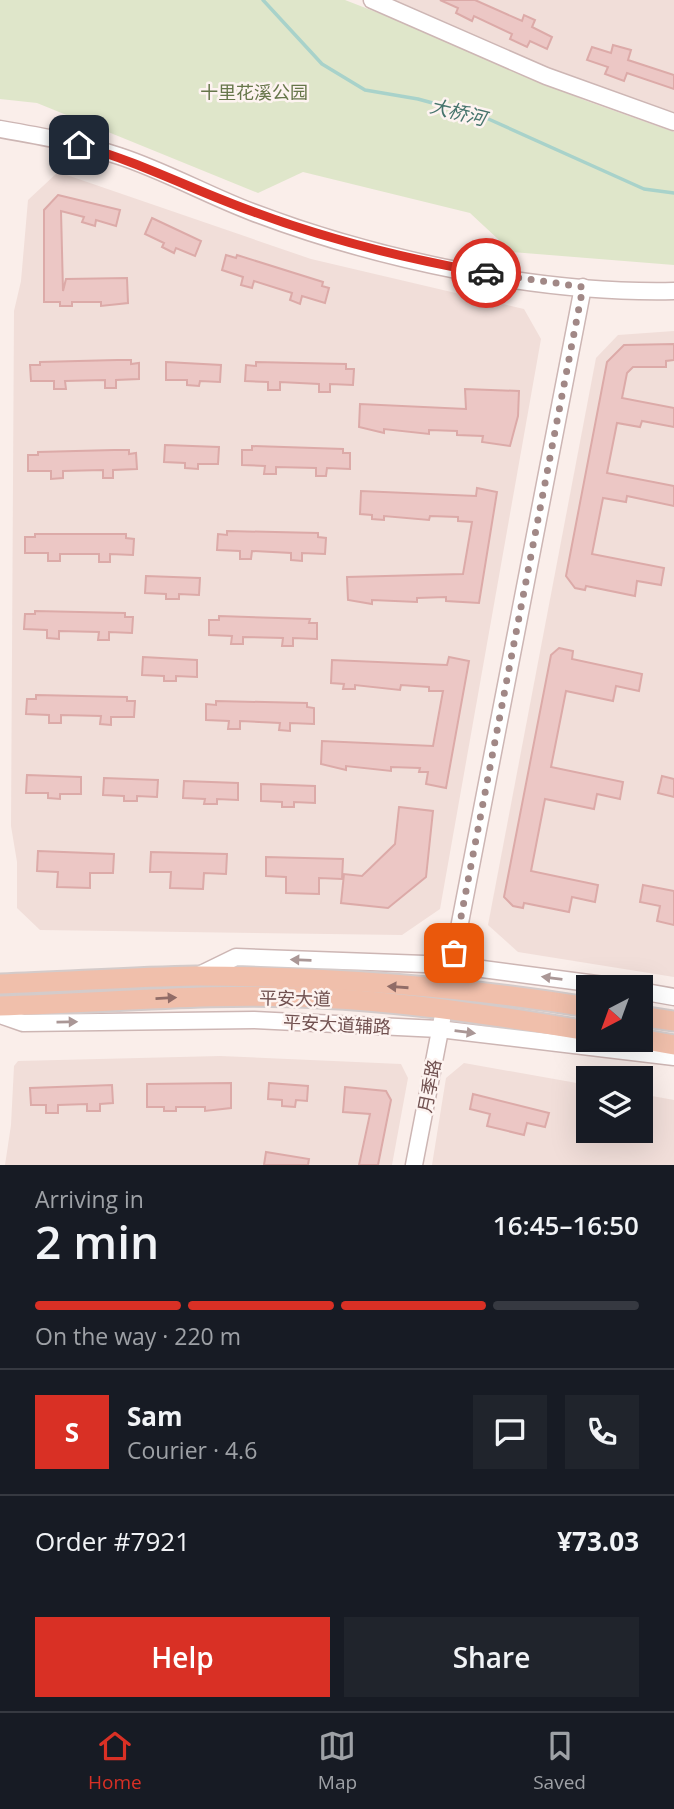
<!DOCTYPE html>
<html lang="en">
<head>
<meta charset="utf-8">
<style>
	:root { --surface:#171b24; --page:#20242c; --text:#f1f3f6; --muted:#9ea1a6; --line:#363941; --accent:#d93025 }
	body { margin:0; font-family:"Open Sans","Noto Sans SC",sans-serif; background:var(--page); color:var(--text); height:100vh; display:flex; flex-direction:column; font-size:26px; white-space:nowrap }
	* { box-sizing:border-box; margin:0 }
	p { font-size:23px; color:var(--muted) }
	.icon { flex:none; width:38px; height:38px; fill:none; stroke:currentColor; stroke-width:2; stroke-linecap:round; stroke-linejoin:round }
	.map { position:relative; height:1165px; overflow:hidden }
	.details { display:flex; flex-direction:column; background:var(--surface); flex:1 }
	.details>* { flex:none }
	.needle { width:46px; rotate:221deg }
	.fabs { position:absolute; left:576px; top:975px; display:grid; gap:14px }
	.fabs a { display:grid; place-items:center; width:77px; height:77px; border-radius:0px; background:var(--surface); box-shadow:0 7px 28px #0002; font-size:35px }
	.pin { position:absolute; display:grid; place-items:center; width:60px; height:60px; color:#fff; margin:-30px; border-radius:14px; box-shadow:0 4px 10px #0006 }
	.courier { position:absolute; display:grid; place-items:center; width:70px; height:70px; margin:-35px; border:5px solid #d93025; border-radius:50%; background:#fff; color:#222; box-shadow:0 2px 9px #0007 }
	.summary em { font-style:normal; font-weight:600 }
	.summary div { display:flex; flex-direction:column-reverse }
	.summary { display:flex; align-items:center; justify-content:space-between; height:119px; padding:0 35px }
	h1 { font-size:46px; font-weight:600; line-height:52px }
	.bar { display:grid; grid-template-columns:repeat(4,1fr); gap:10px 7px; align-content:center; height:84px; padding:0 35px }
	.bar i { height:9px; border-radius:5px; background:var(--line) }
	.bar .current { background:var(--accent) }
	.bar p { grid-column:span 4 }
	.line { display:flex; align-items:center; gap:18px; padding:0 35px; border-top:2px solid var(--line) }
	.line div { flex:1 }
	.round { display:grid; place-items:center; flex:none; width:74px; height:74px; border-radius:0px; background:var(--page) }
	.button { display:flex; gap:14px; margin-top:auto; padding:14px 35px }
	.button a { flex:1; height:80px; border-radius:0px; background:var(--accent); color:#fff; font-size:28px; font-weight:600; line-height:80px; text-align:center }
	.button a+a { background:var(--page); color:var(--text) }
	.dock { display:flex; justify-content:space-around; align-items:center; height:98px; border-top:2px solid var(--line); background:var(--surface); font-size:19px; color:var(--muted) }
	.dock a { display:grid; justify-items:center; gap:4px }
	.dock .current { color:var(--accent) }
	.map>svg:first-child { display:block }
</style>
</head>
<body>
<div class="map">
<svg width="674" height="1165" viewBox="0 0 674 1165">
	<rect width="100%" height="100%" fill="#faeeea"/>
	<g fill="#f1ded9">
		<polygon points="390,0 674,0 674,112 583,86"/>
		<polygon points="58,172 311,259 524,309 541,339 440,909 402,935 40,930 17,908 17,862 11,826 14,311 21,281 28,200"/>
		<polygon points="674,331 674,977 518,952 488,925 596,358 618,335"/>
		<polygon points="220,1056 401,1064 408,1078 392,1165 5,1165 11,1125 14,1066 18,1061"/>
		<polygon points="464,1063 588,1085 588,1130 640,1130 641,1094 674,1100 674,1165 432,1165 446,1078"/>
	</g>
	<polygon fill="#dfe6ca" points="0,0 345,0 430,33 584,100 674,132 674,265 512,252 470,213 303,172 258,193 37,103 0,99"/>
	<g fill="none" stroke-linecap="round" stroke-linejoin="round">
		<polyline stroke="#a8d2ca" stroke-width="3.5" points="263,0 322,64 365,90 418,99 484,117 644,189 674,193"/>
	</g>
	<g fill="#ecc7c5" stroke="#dcaaa8" stroke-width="2">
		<polygon points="440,0 475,0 522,21 524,15 535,20 532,27 552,37 547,49 530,41 527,47 510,39 512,34 474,16 472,21 456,13 458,8"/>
		<polygon points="613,45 631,50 628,60 674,75 674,89 627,73 624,81 605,74 608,67 587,60 592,47 611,53"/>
		<polygon points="58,195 120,210 116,226 96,220 95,226 82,222 84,217 61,211 63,291 66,279 127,278 128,303 101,306 101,302 72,302 72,306 60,306 60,302 44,302 44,210"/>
		<polygon points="152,218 201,241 195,256 176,248 174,253 162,247 164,243 145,234"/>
		<polygon points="226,255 236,258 237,255 323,282 322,286 329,288 325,303 302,296 300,304 290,300 292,293 254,281 252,288 241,285 243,277 222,270"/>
		<polygon points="674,344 674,360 666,361 666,367 633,367 627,373 622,398 674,408 674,427 642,421 640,427 617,423 607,473 674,486 674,506 627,496 626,502 603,498 592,554 664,568 661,585 637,581 635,596 586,586 585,590 575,588 566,576 607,362 624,345"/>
		<polygon points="117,360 131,360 131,364 139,363 139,379 116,380 116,388 105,388 105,380 65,381 66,389 54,389 54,381 31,381 30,365 40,365 40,362"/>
		<polygon points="166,362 221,365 220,382 200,381 199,386 187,385 187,380 166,380"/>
		<polygon points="256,362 346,364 346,369 354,369 353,385 330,384 330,392 319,392 319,384 280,382 280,390 268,390 268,382 245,381 246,365 256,366"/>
		<polygon points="465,389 519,391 518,416 510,446 482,442 483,436 457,435 457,431 429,430 429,434 384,429 384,433 359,427 360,404 466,409"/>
		<polygon points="165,445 219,447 218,464 198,464 198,469 185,468 185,463 164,462"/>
		<polygon points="252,446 343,449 343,453 350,453 350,469 327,468 326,476 316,476 316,468 276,467 276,474 264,474 265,466 242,465 242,450 252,450"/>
		<polygon points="114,450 129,450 129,454 136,453 137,469 113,470 113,478 103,478 103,470 63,471 63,478 51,479 51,471 28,471 28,455 38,455 38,452"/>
		<polygon points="477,488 497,492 479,603 446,601 446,597 417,598 417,602 372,600 372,604 348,600 347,577 463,574 472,522 458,521 458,517 430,516 429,520 384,516 384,520 372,519 372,515 360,514 361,491 476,496"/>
		<polygon points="227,531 318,533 318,537 326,538 325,554 302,553 302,561 291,560 291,553 252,551 251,559 240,559 240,551 217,550 218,534 227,535"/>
		<polygon points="35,534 126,534 126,538 134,539 133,555 110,554 110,562 99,562 99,554 60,554 60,561 48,561 48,553 25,553 25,537 35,537"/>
		<polygon points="146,576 200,578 199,595 179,594 179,599 166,599 166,594 145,593"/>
		<polygon points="35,611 125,613 125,617 133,617 132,633 109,632 109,640 98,640 99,632 59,631 59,639 47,638 47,630 24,629 25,614 35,614"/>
		<polygon points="219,616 310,619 309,623 317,623 317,639 293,638 293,646 282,646 283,638 243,637 243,644 231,644 232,636 209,635 209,620 219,620"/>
		<polygon points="559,648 573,651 572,659 642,674 639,691 616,686 613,701 566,691 551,767 623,782 620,799 597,794 594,809 545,799 531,871 598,885 595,902 572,897 569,912 524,903 523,908 513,906 504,897 551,655"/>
		<polygon points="143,657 197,660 197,677 176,676 176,681 164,681 164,676 142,675"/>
		<polygon points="449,657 469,661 446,788 426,784 428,772 419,772 420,768 391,767 391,771 346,766 346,770 321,764 322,741 433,746 443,691 429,691 429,687 401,685 400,690 355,685 355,689 343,689 344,684 331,683 332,660 447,665"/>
		<polygon points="36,695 127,697 127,701 135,701 134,717 111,717 111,725 100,724 101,716 61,715 61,723 49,723 49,715 26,714 27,699 36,699"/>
		<polygon points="216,701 307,703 307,707 314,708 314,724 290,723 290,731 279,730 280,723 240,721 240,729 228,729 229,721 206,720 206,704 216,705"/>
		<polygon points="27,775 81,777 81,794 60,794 60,799 48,798 48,793 26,793"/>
		<polygon points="662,776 674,779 674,797 658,793"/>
		<polygon points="104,778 158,780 157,797 137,796 137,801 124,801 124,796 103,795"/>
		<polygon points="184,781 238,783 238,800 217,799 217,804 204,804 205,799 183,798"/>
		<polygon points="261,784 315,786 315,803 294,802 294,807 282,807 282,802 261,801"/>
		<polygon points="399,807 433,811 426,877 388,908 341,903 344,874 362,876 395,844"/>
		<polygon points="38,851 114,854 113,873 90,873 90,888 57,887 58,872 37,871"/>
		<polygon points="151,852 227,854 226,874 204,873 203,889 170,888 171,872 150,872"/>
		<polygon points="266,857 343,859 342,879 319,878 319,894 286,893 286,877 266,876"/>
		<polygon points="643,885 674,891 674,925 657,921 660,906 640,902"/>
		<polygon points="231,1083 231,1108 205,1111 205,1107 176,1107 176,1111 164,1111 164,1107 147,1107 147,1084"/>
		<polygon points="269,1083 308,1086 307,1101 296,1100 295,1107 282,1106 282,1100 268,1099"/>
		<polygon points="112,1085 113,1103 100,1104 100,1111 87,1111 87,1104 58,1105 58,1113 46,1113 46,1105 31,1105 30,1088"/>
		<polygon points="345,1087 386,1091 391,1100 378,1165 359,1165 370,1114 343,1112"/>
		<polygon points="473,1094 549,1113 545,1127 527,1123 524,1135 487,1126 490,1114 470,1109"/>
		<polygon points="266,1152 309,1159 308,1165 264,1165"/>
	</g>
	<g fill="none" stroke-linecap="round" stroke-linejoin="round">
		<g stroke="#cdb6b4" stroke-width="19">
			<g id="minor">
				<polyline points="372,0 546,76 674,122"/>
				<path d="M 0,129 C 40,136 80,143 119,156 C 165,171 207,195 252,212 C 378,260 539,294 674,291"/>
				<polyline points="197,976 236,957 452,965 619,987"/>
				<polyline points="447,990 583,287"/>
				<polyline points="640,991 674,997"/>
				<polyline points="0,1015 23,1023 254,1020 439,1029 674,1057"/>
				<polyline points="414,1165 442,1020"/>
			</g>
		</g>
		<g stroke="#d4cbca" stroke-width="23">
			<g id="major">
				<path d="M 0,984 C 65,982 131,977 196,976 C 323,976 463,987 588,1007"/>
				<path d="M 0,1006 C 106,1003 213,992 319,998 C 410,1002 498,1016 588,1031"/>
				<polyline points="640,1016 674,1021"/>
				<polyline points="640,1039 674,1045"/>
			</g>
		</g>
		<use href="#minor" stroke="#fff" stroke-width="16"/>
		<use href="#major" stroke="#f0bfab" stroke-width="19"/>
	</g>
	<defs><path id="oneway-solid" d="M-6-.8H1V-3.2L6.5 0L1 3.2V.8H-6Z" transform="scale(1.75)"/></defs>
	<g fill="#aa9796">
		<use href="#oneway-solid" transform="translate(301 960) rotate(-178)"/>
		<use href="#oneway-solid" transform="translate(552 978) rotate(-173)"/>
		<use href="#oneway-solid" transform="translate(67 1022) rotate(-1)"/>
		<use href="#oneway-solid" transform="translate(465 1032) rotate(7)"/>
	</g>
	<g fill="#916c67">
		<use href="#oneway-solid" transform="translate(398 987) rotate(-176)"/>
		<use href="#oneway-solid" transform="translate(166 998) rotate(-3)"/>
	</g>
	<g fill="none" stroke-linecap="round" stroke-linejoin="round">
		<polyline stroke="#a18886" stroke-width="7" stroke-dasharray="0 12.6" points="454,953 583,287 486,273"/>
		<path stroke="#d93025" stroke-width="9" d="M 79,145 C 140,162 195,191 254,212 C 329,240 407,259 486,273"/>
	</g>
	<g text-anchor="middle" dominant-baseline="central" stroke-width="5" stroke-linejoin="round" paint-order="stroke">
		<g font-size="18" fill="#66764a" stroke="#fdf3f0">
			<text x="254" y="92">十里花溪公园</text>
		</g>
		<g font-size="18" fill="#715150" stroke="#fdf3f0">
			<text transform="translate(295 998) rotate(1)">平安大道</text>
			<text transform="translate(337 1024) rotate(3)">平安大道辅路</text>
			<text transform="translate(429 1086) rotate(-79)">月季路</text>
		</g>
		<g font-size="19" font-style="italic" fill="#46746c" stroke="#fdf3f0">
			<text transform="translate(458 112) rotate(14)">大桥河</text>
		</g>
	</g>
</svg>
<div class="fabs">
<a><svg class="needle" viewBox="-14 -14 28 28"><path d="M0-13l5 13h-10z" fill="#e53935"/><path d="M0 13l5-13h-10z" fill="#9ea1a6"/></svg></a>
<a><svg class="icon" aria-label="layers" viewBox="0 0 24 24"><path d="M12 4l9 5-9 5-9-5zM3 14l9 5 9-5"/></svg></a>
</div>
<div class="pin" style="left:454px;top:953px;background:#ea580c"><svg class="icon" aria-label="bag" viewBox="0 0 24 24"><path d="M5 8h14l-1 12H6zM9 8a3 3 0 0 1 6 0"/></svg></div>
<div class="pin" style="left:79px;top:145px;background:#1f2937"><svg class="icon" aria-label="home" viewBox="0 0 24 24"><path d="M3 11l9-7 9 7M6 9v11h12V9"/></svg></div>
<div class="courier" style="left:486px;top:273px"><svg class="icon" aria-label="car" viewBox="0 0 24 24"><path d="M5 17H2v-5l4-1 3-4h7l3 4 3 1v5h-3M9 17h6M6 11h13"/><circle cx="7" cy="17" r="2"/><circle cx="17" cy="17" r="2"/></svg></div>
</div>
<section class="details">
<div class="summary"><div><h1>2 min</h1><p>Arriving in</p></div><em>16:45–16:50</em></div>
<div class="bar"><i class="current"></i><i class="current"></i><i class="current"></i><i></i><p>On the way · 220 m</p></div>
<div class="line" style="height:126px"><b class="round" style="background:var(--accent);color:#fff">S</b><div><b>Sam</b><p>Courier · 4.6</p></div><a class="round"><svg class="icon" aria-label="chat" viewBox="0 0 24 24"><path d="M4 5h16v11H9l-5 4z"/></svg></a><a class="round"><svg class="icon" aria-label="phone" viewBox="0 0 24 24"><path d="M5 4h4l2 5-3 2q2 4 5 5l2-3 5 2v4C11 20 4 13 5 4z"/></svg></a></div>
<div class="line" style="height:91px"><div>Order #7921</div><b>¥73.03</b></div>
<div class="button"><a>Help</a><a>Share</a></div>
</section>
<nav class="dock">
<a class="current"><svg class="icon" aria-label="home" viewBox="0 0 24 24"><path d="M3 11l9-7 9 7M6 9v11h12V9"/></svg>Home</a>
<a><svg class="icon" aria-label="map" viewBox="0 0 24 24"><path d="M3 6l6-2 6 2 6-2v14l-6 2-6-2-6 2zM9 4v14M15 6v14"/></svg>Map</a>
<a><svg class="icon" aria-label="saved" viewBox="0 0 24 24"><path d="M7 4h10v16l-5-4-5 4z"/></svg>Saved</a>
</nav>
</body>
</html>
